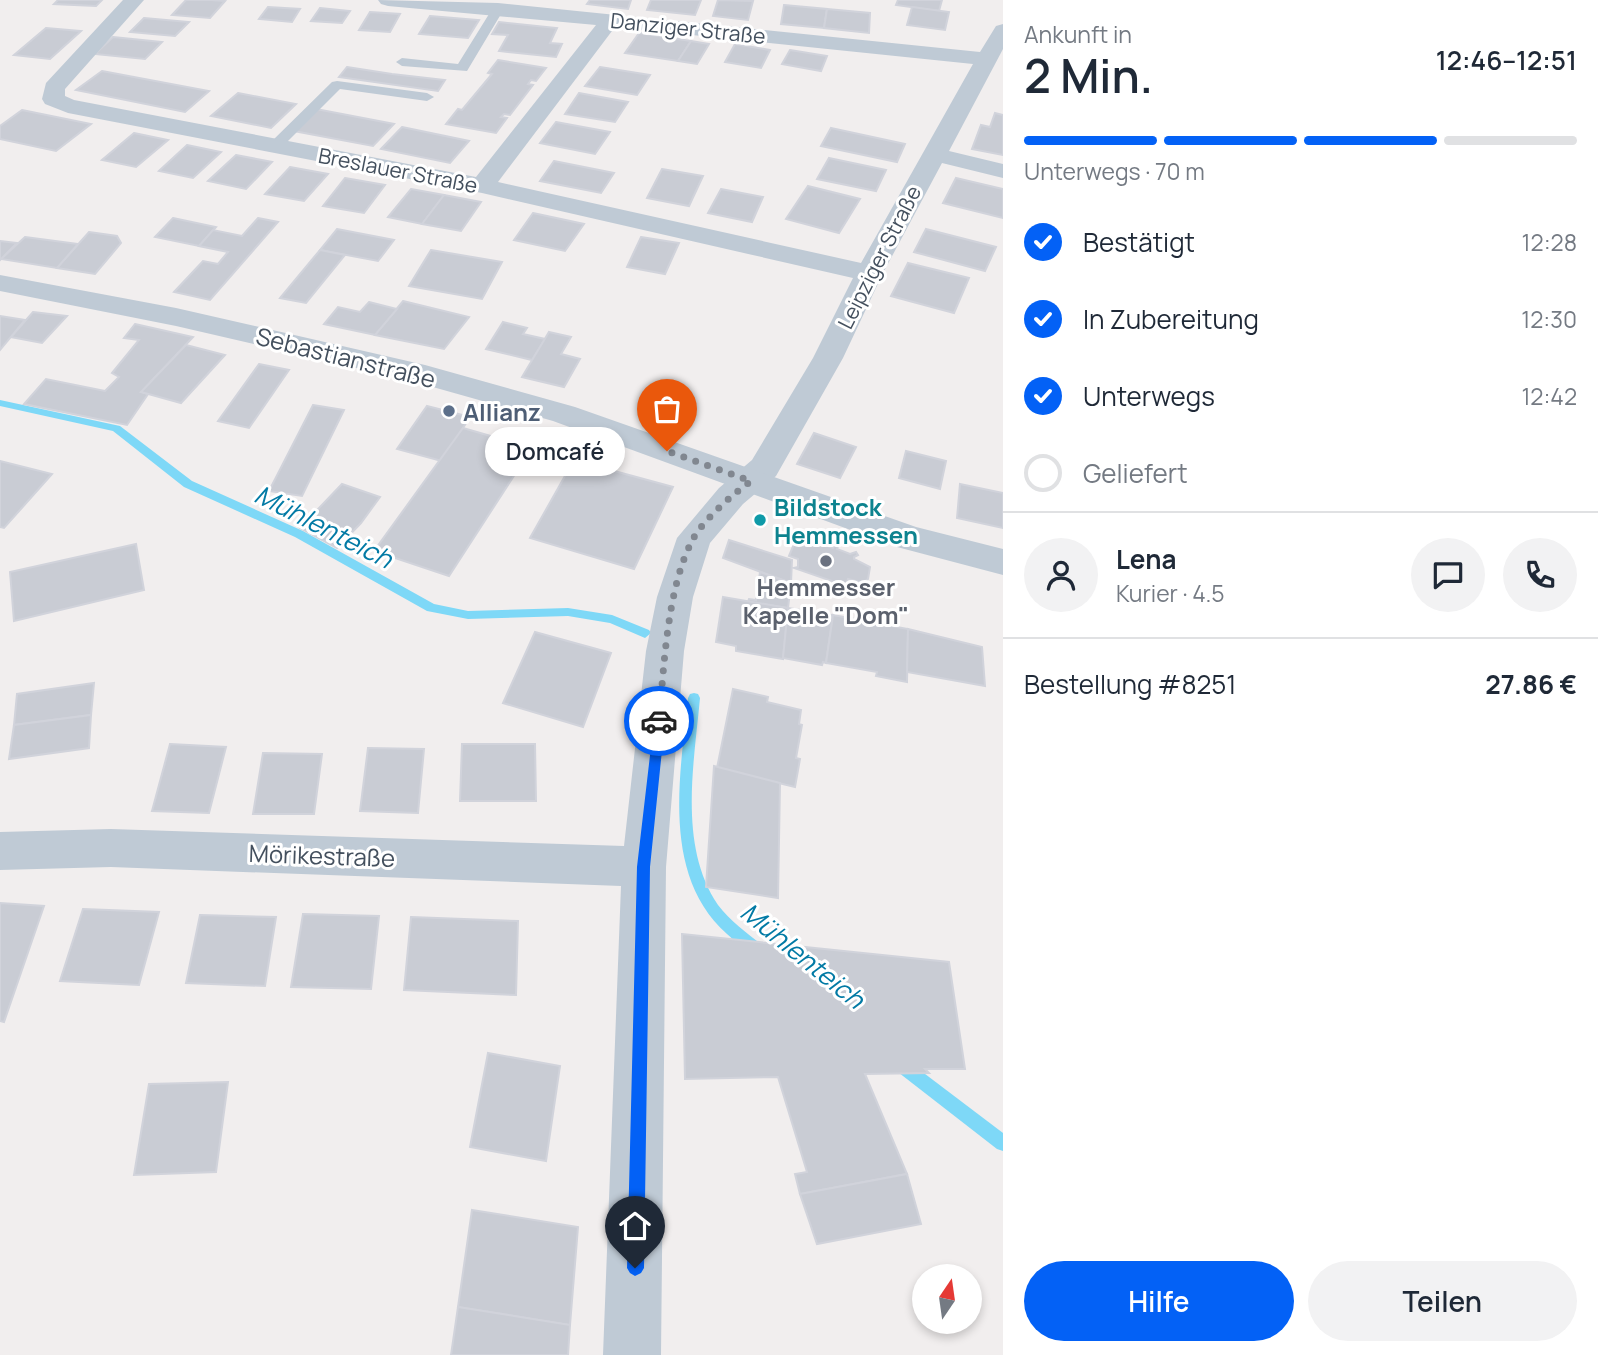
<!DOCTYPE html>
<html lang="de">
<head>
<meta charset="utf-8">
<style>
	:root { --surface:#fff; --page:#f2f2f3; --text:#1f2937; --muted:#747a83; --line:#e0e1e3; --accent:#0361f6 }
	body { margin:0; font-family:Manrope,sans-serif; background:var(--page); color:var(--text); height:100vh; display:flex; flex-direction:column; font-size:26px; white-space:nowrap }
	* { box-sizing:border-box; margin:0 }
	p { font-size:23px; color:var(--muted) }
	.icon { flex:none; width:38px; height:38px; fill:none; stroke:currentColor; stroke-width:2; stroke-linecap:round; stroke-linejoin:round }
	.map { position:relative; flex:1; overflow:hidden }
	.sheet { display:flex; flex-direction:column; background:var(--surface); width:595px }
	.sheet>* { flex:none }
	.needle { width:46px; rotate:13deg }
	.controls { position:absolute; left:912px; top:1264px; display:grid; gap:14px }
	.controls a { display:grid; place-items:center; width:70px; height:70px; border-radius:50%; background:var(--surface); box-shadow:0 4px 10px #0003; font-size:35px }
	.pin { position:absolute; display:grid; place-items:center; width:60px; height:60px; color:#fff; margin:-72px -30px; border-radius:50% 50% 50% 0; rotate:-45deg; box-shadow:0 0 7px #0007 }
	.pin .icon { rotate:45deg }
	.courier { position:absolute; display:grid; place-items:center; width:70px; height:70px; margin:-35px; border:5px solid #0361f6; border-radius:50%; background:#fff; color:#222; box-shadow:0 2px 9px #0007 }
	.bubble { position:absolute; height:49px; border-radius:24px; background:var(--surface); box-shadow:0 4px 10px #0003; font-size:23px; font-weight:600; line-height:49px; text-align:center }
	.summary em { font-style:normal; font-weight:600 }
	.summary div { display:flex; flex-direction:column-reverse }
	.summary { display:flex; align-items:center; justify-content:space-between; height:119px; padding:0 21px }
	h1 { font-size:46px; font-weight:600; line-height:52px }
	.bar { display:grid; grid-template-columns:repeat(4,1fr); gap:10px 7px; align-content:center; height:84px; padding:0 21px }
	.bar i { height:9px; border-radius:5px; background:var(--line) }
	.bar .current { background:var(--accent) }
	.bar p { grid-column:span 4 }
	.line { display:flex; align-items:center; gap:18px; padding:0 21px; border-top:2px solid var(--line) }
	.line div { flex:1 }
	.round { display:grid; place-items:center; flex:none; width:74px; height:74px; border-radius:37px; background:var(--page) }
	ol { padding:0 21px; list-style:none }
	li { display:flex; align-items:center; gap:21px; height:77px }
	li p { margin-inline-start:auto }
	li .icon { padding:7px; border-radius:50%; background:var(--accent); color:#fff; stroke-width:4 }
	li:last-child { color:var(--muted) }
	li i { width:38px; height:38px; border:4px solid var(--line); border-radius:50% }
	.button { display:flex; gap:14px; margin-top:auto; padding:14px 21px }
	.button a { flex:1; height:80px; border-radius:42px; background:var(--accent); color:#fff; font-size:28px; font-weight:600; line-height:80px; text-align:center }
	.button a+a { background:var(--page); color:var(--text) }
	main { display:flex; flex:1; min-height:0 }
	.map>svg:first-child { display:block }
</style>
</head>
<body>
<main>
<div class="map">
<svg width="1003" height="1355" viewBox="0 0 1003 1355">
	<rect width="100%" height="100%" fill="#f1eeee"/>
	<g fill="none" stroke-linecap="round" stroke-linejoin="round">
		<g fill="#7ed8f7" fill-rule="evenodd">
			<polygon points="0,400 120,426 192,481 303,531 434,604 468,611 568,608 612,615 649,630 651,633 645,638 610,623 568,616 468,619 427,611 295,537 184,487 113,431 0,406"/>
			<path d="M 694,693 L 698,694 L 700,698 C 694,764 678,846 718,905 C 730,921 747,933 762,945 L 764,950 L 762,955 L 757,957 C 746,953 736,942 727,934 C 661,875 680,776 688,698 L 690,694 Z"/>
			<polygon points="900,1055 1003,1133 1003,1151 997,1149 894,1069 892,1063 894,1057"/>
		</g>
	</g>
	<g fill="#c9ccd4" stroke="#d1d3db" stroke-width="2">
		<polygon points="58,0 102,0 96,6 54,4"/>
		<polygon points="186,0 211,0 225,1 210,18 172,15"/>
		<polygon points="590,0 631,0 628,9 587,4"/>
		<polygon points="651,0 701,0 695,15 647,10"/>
		<polygon points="718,0 753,1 748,20 713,16"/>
		<polygon points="898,0 942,0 939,11 896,5"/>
		<polygon points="784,5 827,9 824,28 781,24"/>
		<polygon points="268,7 300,9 292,22 259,19"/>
		<polygon points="912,7 949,12 945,30 907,25"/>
		<polygon points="320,8 350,11 342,23 311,21"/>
		<polygon points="827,9 870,13 869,33 824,28"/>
		<polygon points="370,12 400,14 390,32 359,30"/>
		<polygon points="430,16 479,20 468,38 419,34"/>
		<polygon points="144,18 189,22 175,36 130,32"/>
		<polygon points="499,22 557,28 550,43 562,44 556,57 499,51 508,35 492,34"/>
		<polygon points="46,28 81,31 50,59 14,55"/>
		<polygon points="639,33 691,41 678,61 625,53"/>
		<polygon points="113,37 162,42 145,59 95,54"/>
		<polygon points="691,41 709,44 697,64 678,61"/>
		<polygon points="735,44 770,50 761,68 725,62"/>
		<polygon points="790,50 827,56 821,71 782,64"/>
		<polygon points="498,60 546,68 536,81 531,80 528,84 533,85 510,115 504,114 501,117 507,118 496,133 446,124 458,109 462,110 492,74 488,73"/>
		<polygon points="347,67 392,74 445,80 438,91 339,77"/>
		<polygon points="600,67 650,75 637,95 585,86"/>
		<polygon points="102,71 209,91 185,112 76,90"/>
		<polygon points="238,93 296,104 271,128 211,116"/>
		<polygon points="579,93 628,102 615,122 565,114"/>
		<polygon points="316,109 394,124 373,146 294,131"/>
		<polygon points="22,110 91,124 56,151 0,139 0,126"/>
		<polygon points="995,113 1003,115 1003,155 972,149 981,125 990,127"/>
		<polygon points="556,122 610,132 595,154 540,143"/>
		<polygon points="402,127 469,141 450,163 381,149"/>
		<polygon points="831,128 905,144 897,162 821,146"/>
		<polygon points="134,133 168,140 136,167 102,160"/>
		<polygon points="187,145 221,152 193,178 159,171"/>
		<polygon points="236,155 272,162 246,189 208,181"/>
		<polygon points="829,158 886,170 876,191 817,179"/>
		<polygon points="554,161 614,173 601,193 540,181"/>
		<polygon points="290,167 328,174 304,201 265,194"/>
		<polygon points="662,169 703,176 689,206 647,198"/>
		<polygon points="345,178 385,185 364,213 323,206"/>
		<polygon points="956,178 1003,189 1003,218 943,203"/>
		<polygon points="808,186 860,199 839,233 786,219"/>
		<polygon points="411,189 444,195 422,224 388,217"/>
		<polygon points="721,189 763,197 752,222 708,213"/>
		<polygon points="444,195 481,202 461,231 422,224"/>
		<polygon points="533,213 584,224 565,251 514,240"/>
		<polygon points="173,218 216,227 199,246 155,237"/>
		<polygon points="258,218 278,222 210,300 174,292 203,261 218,264 228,252 199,246 213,230 242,236"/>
		<polygon points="337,229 394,240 378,261 320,250"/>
		<polygon points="926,229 996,247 985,271 914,252"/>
		<polygon points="89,232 117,236 121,243 95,274 57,268"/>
		<polygon points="25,237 78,244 57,268 1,259"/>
		<polygon points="641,237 679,243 665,274 627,267"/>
		<polygon points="0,241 17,243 0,260"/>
		<polygon points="320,250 345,255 306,303 280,298"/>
		<polygon points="431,250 502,262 482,299 409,286"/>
		<polygon points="908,263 969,278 954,313 891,296"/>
		<polygon points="403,301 469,317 444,349 375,335"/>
		<polygon points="369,302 397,309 375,335 324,324 338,307 360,312"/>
		<polygon points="33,312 67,316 42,343 11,337"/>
		<polygon points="0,316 25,320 0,350"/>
		<polygon points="503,322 527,328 523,334 545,339 532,360 486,349"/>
		<polygon points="135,324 193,337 141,392 148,394 127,425 24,404 46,379 105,391 119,377 112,373 139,340 124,338"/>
		<polygon points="549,332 571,337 561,354 580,359 564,387 522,377"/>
		<polygon points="186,345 225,355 181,403 141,392"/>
		<polygon points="259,364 289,370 249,428 218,421"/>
		<polygon points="313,405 344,410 302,496 269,491"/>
		<polygon points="427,406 470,417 442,461 397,449"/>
		<polygon points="463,428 532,448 449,576 374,551"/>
		<polygon points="814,433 856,447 840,478 797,464"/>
		<polygon points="906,451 946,461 940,489 899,478"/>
		<polygon points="574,460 673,487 634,569 530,538"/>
		<polygon points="0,461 52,474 4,528 0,527"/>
		<polygon points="342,484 380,497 361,523 337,548 300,528"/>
		<polygon points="960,484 1003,493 1003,528 957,518"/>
		<polygon points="808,536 813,541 833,548 834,545 838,546 837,549 850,554 856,552 858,555 854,557 854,559 870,567 868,579 863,583 848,579 846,586 794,568 798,567 798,559 789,556 794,544 803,546 804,543 807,544"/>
		<polygon points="729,540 792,560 791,583 723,558"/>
		<polygon points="136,544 144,590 14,621 10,572"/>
		<polygon points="760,572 791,583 788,608 748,602 749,599 756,600"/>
		<polygon points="723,597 788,608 783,659 736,651 736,646 716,642"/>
		<polygon points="788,608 833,615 826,663 823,662 822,665 783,658"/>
		<polygon points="833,615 908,629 907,682 876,676 877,672 826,663"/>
		<polygon points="908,629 982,647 985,686 907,672"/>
		<polygon points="535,632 611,653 583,727 503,703"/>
		<polygon points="94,683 91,715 14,725 17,694"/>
		<polygon points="733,689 768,697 767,702 801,710 799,724 802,725 796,758 800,759 795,787 717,768"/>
		<polygon points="91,715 89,748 9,759 14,725"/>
		<polygon points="170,744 226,747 209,813 152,811"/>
		<polygon points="462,744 535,744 536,801 460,801"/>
		<polygon points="368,748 424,749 418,813 360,811"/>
		<polygon points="263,753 322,754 314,814 253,814"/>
		<polygon points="714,766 780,783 778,898 706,887"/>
		<polygon points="0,903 44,906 4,1022 0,1021"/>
		<polygon points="83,909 159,912 139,985 60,981"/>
		<polygon points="303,914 379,916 371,989 291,987"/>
		<polygon points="200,915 276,917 265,986 186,983"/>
		<polygon points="411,917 518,921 516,995 404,990"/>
		<polygon points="682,934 949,962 965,1069 925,1069 929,1073 865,1074 907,1174 800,1194 795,1174 807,1172 778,1077 685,1079"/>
		<polygon points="488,1053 560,1066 546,1161 470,1147"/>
		<polygon points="228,1082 216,1172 134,1175 149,1084"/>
		<polygon points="907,1174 921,1224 817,1244 800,1194"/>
		<polygon points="472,1210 578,1227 570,1325 458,1307"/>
		<polygon points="458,1307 570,1325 568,1355 451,1355"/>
	</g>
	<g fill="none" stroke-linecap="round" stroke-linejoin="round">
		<g fill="#bfcad5" fill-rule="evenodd">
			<polygon points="494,6 504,9 467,71 402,66 396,62 402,58 458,64"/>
			<polygon points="337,81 427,93 434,97 427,101 340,89 280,149 270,149 270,143 332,82"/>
		</g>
		<path fill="#bfcad5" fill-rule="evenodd" d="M 123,0 L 144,0 L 65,89 L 65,96 L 74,100 L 476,177 L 596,25 L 388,6 L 381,4 L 378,0 L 498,3 L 980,52 L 996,26 L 1003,24 L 1003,49 L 949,151 L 1003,164 L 1003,178 L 942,163 L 883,273 L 843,358 L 776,476 L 743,504 L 710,543 L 693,597 L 684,651 L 666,867 L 661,1355 L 603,1355 L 621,886 L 111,867 L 0,870 L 0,832 L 111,829 L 624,846 L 646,651 L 657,597 L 677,538 L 719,488 L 752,460 L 813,358 L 853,278 L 482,193 L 68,113 L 45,104 L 42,99 L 46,83 ZM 615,27 L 973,64 L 861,263 L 498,182 Z"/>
		<polygon fill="#bfcad5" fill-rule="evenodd" points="0,275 176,308 425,365 575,407 916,527 1003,549 1003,575 897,547 553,421 408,380 176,326 0,291"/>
	</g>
	<polygon fill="#0361f6" points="659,716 665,721 650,867 644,1268 641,1273 635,1276 630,1273 627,1268 637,867 654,721"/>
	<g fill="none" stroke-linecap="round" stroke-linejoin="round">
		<path stroke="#818790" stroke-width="7" stroke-dasharray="0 12.6" d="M 659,721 C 664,667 667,587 693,539 C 704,519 732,495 751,481 L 667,451"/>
	</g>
	<circle fill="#5c6f8a" stroke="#fff" stroke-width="2.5" cx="449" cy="411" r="7"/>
	<circle fill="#0f9aa8" stroke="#fff" stroke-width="2.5" cx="760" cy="520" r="7"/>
	<circle fill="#6b7280" stroke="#fff" stroke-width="2.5" cx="826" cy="561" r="7"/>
	<g text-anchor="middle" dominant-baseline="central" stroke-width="6" stroke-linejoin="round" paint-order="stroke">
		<g font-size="21" fill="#44505e" stroke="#fff">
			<text transform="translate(688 28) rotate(6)">Danziger Straße</text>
			<text transform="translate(398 170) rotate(11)">Breslauer Straße</text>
			<text transform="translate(879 257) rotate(-63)">Leipziger Straße</text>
		</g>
		<g font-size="24" fill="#44505e" stroke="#fff">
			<text transform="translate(346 357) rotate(14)">Sebastianstraße</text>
			<text transform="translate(322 855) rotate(2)">Mörikestraße</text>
		</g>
		<g font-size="24" font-weight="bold" fill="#4e5e75" stroke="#fff" text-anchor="start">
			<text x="463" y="411">Allianz</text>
		</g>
		<g font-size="24" font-weight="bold" fill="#0d838f" stroke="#fff" text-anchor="start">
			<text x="774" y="506">Bildstock<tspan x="774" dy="28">Hemmessen</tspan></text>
		</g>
		<g font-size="24" font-weight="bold" fill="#5b616d" stroke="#fff">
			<text x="826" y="586">Hemmesser<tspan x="826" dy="28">Kapelle "Dom"</tspan></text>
		</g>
		<g font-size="26" font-style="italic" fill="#027aa5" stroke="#fff">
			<text transform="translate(324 526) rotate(27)">Mühlenteich</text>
			<text transform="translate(803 955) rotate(39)">Mühlenteich</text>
		</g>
	</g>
</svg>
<div class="controls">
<a><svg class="needle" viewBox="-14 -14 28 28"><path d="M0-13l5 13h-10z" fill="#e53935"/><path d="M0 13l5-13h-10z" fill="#747a83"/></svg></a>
</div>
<div class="pin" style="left:667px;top:451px;background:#ea580c"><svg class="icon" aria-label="bag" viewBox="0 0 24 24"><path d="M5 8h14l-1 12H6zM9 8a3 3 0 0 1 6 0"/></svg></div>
<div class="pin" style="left:635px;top:1268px;background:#1f2937"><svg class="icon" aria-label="home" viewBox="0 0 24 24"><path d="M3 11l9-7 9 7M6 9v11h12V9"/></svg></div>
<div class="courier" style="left:659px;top:721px"><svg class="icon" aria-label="car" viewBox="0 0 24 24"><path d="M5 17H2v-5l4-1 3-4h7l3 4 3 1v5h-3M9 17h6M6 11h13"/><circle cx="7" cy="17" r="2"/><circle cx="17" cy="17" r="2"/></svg></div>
<div class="bubble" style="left:485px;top:427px;width:140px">Domcafé</div>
</div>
<section class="sheet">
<div class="summary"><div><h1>2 Min.</h1><p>Ankunft in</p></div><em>12:46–12:51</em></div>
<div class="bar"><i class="current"></i><i class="current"></i><i class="current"></i><i></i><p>Unterwegs · 70 m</p></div>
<ol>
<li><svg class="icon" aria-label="check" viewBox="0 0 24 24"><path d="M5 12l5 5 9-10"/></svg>Bestätigt<p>12:28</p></li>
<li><svg class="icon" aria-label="check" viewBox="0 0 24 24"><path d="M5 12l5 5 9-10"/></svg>In Zubereitung<p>12:30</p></li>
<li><svg class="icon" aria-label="check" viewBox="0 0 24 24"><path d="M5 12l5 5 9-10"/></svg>Unterwegs<p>12:42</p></li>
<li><i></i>Geliefert</li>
</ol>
<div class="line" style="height:126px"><a class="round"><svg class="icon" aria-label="person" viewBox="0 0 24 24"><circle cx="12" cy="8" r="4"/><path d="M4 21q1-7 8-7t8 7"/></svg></a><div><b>Lena</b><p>Kurier · 4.5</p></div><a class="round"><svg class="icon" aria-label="chat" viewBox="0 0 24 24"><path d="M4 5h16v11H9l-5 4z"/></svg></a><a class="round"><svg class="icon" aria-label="phone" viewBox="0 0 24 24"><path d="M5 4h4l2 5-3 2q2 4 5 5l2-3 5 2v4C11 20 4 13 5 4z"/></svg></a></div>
<div class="line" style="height:91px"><div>Bestellung #8251</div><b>27.86 €</b></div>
<div class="button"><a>Hilfe</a><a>Teilen</a></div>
</section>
</main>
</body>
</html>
